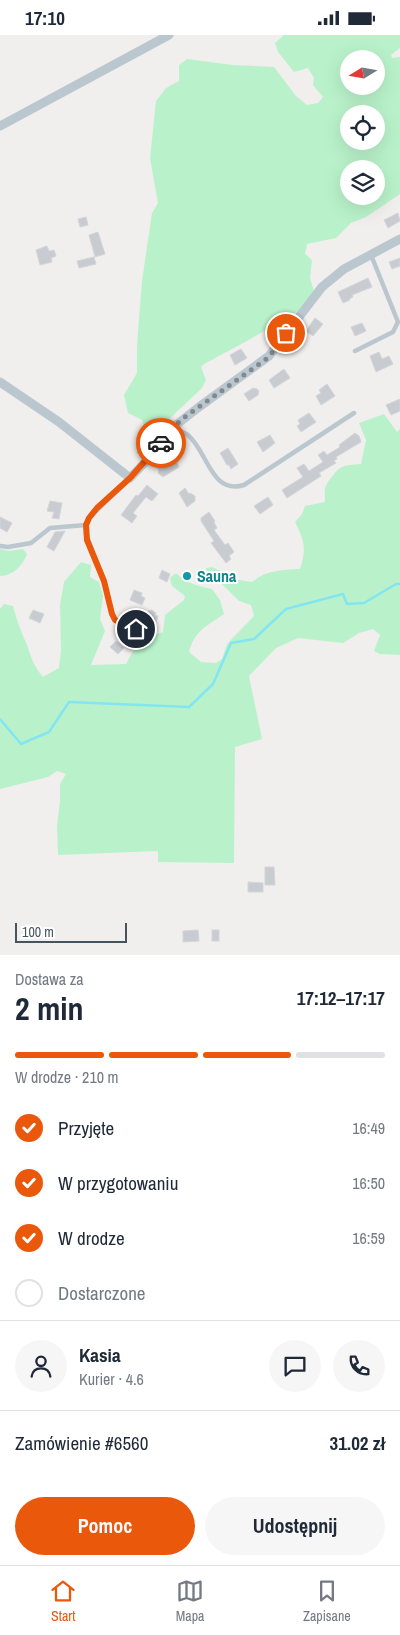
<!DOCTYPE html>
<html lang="pl">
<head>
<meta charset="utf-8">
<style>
	:root { --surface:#fff; --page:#f6f6f7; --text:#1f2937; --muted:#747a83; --line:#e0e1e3; --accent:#ea580c }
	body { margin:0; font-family:"Archivo Narrow",sans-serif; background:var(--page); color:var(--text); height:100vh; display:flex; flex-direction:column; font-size:19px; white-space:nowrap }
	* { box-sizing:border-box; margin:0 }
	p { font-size:16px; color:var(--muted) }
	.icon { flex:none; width:28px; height:28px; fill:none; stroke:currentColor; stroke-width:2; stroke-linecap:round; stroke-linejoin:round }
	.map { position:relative; height:920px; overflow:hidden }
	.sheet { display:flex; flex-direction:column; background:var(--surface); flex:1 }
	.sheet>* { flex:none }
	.needle { width:32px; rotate:259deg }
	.buttons { position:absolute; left:340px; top:15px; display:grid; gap:10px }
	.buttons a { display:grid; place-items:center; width:45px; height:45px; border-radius:50%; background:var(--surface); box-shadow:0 5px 20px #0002; font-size:25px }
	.scale { position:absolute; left:15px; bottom:12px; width:112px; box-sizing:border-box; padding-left:5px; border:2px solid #45545d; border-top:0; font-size:14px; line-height:18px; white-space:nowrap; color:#45545d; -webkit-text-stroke:4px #fff; paint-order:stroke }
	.pin { position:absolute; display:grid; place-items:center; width:42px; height:42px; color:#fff; margin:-21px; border:2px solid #fff; border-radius:50%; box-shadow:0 1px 5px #0007 }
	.courier { position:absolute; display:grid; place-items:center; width:50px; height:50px; margin:-25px; border:4px solid #ea580c; border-radius:50%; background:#fff; color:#222; box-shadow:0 1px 6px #0007 }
	.head em { font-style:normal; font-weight:800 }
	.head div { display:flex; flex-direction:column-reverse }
	.head { display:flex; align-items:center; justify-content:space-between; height:85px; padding:0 15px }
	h1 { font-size:32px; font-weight:800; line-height:38px }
	.bar { display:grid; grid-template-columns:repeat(4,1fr); gap:8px 5px; align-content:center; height:60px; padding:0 15px }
	.bar i { height:6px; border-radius:4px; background:var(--line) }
	.bar .current { background:var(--accent) }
	.bar p { grid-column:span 4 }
	.line { display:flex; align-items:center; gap:12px; padding:0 15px; border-top:1px solid var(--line) }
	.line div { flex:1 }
	.round { display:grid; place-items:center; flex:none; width:52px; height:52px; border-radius:26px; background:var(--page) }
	ol { padding:0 15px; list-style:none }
	li { display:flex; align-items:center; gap:15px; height:55px }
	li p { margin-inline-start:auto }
	li .icon { padding:5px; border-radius:50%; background:var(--accent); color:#fff; stroke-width:4 }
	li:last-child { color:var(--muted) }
	li i { width:28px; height:28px; border:2px solid var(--line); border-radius:50% }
	.primary-button { display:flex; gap:10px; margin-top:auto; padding:10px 15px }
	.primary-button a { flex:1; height:58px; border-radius:30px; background:var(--accent); color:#fff; font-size:20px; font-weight:800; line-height:58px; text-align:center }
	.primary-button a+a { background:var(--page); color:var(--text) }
	.status { display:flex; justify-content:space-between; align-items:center; height:35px; padding:0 25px; background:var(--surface); direction:ltr }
	.status svg { height:14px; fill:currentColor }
	.dock { display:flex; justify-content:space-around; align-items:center; height:70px; border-top:1px solid var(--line); background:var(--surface); font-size:14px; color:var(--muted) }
	.dock a { display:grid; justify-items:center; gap:2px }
	.dock .current { color:var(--accent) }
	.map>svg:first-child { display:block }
</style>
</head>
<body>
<div class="status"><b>17:10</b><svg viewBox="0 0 49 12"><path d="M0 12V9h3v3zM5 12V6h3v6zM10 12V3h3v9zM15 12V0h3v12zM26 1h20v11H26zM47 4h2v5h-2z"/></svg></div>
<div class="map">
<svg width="400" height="920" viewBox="0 0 400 920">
	<rect width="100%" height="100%" fill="#f1eeee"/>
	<g fill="#b9f2ca" fill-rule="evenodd">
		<path d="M 284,0 L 400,0 L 400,13 L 391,20 L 392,23 L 400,22 L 400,159 L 366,182 L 351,188 L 336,203 L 307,209 L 305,219 L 312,225 L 310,243 L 314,256 L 300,275 L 247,306 L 204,329 L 201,332 L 206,345 L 202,353 L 166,387 L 143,420 L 136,418 L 146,396 L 142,385 L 128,378 L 124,360 L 137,338 L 137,310 L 142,246 L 152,178 L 158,168 L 150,123 L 156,66 L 166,53 L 179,46 L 179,30 L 187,24 L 233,30 L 274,32 L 296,61 L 307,70 L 318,68 L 323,62 L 313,50 L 314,43 L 308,33 L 294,37 L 278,17 L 275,8 ZM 349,24 L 376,24 L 376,51 L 349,51 ZM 349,79 L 376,79 L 376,106 L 349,106 ZM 349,134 L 376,134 L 376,161 L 349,161 Z"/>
		<path d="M 384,379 L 397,397 L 400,394 L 400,620 L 380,619 L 374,616 L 380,600 L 373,594 L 359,598 L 343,608 L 298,603 L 276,613 L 249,641 L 262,704 L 235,712 L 234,828 L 158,827 L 158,816 L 58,820 L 57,791 L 60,766 L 60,749 L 66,739 L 57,736 L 48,742 L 0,754 L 0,574 L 4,569 L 13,571 C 17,586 21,596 27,610 C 32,624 33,630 43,642 L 59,633 L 61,615 L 60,570 L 64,547 L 81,527 L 91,530 L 90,542 L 99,547 L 103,561 L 100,584 L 105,596 L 91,630 L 126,629 L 133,616 L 140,613 L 151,599 L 155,600 L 163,597 L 165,580 L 184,565 L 185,561 L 172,551 L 170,543 L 176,538 C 186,549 199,551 212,554 L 220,565 L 224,579 C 207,591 195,595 189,617 L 201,627 L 216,628 L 222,624 L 227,609 L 254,581 L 251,570 L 239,566 L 218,545 L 207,538 L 206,533 L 212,532 L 239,545 L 252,547 C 266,535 282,535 300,534 C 307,514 304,505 295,487 L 302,479 L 305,471 L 325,467 C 325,455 323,454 330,444 C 342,429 342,431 361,429 L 366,405 L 359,388 Z"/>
		<path d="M 0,514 L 9,516 L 23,514 L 27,519 C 23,530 13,541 0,541 Z"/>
	</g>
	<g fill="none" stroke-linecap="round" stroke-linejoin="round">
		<polyline stroke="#83e5f2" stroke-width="2.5" points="0,684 21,709 49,697 69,667 189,672 213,649 231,608 254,604 286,574 343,559 347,569 364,568 396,549 400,549"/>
	</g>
	<g fill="#c8ccd1" stroke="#d2d5da">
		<polygon points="398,178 400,186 388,193 384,185"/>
		<polygon points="86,182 88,190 80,192 78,184"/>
		<polygon points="98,197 105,219 95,222 89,200"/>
		<polygon points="47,211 49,216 54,215 56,221 51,223 52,227 40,230 36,215"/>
		<polygon points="94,222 96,229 79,233 77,226"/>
		<polygon points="400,223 400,231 392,234 389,227"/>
		<polygon points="368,243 372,252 352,260 353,262 349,264 350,265 343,268 338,257"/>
		<polygon points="315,283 323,289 313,301 306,296"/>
		<polygon points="362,288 366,296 355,301 351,292"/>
		<polygon points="241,314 247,323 235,330 230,320"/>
		<polygon points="379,317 382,324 389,321 393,329 376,337 370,321"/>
		<polygon points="284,334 290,343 274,353 269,345"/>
		<polygon points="327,349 335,361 321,370 316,361 321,358 319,355"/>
		<polygon points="253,353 257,354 259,356 258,360 249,366 244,359"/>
		<polygon points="400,364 400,376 391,380 386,370"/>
		<polygon points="309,378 316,387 301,397 297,391 300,389 298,385"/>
		<polygon points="355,398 359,401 361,407 336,422 337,424 334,426 336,428 319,438 321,441 287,463 282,455 303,442 297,433 304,429 309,436 323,427 318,420 324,416 327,420 340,412 339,410"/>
		<polygon points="270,400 275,408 263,417 257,407"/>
		<polygon points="228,413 238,429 231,434 229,430 227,430 220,418"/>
		<polygon points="175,423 179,432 163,442 158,438 159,436 157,432"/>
		<polygon points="147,450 158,459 152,466 146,462 133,478 137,481 132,488 121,480 136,460 138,461"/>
		<polygon points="185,453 189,459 190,458 195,461 195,466 187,472 179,458"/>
		<polygon points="268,462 273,470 260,479 254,471"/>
		<polygon points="50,466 62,468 59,484 52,483 54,477 47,476"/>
		<polygon points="209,477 215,486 214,487 217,493 214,495 225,510 228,508 234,517 229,521 231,524 226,528 211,508 214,506 201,486 201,483"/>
		<polygon points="0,482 12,488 7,497 0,493"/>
		<polygon points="65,496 54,516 47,512 55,497"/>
		<polygon points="162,535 170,539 167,547 159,543"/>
		<polygon points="184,536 192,540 189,546 182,542"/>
		<polygon points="134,555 142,558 141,561 145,563 142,570 130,565"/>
		<polygon points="33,575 44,579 40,588 29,583"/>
		<polygon points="152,575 156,578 155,580 158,581 156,587 145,583 148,576"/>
		<polygon points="116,606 124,613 118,619 110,612"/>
		<polygon points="265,832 274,832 275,850 265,850"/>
		<polygon points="248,847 263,848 263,857 248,857"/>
		<polygon points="198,895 199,906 183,907 183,896"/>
		<rect x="212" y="895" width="7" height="11"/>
	</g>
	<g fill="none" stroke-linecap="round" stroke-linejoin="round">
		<g stroke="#bbc7cf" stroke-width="4.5">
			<polyline points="355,316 393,297 398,287 371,220"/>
			<path d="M 174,393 C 179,395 183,397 188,400 C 208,417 211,460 244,450 L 354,378"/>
			<polyline points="130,443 89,483 86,490 86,499 104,546 112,579 115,585 136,594"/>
			<polyline points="0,511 8,512 31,508 50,493 86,490"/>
		</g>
		<g stroke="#bbc7cf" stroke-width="9">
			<polyline points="0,91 169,0"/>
			<polyline points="0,347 59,387 130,443 152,420 172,393 199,372 269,321 322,252 344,234 400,204"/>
		</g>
	</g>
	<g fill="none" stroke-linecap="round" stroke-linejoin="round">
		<polyline stroke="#818a90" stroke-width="5" stroke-dasharray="0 9" points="161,408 172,393 185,382 269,322 286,298"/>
		<polyline stroke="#ea580c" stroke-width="6" points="136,594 115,585 112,579 104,546 87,505 86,490 89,483 97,473 130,443 161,408"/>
	</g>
	<circle fill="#0f9aa8" stroke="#fff" stroke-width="2" cx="187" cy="541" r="5"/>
	<g text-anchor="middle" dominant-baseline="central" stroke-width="4" stroke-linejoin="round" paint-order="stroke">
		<g font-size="16" font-weight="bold" fill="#0d838f" stroke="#fff" text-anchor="start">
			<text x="197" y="541">Sauna</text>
		</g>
	</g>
</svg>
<div class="buttons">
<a><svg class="needle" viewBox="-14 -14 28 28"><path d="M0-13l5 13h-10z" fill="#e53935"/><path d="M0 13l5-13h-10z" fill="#747a83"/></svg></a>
<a><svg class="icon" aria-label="locate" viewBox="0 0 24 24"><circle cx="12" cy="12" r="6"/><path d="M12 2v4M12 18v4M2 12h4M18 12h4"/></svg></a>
<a><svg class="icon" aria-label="layers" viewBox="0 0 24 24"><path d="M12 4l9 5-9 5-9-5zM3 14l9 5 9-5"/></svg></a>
</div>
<div class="scale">100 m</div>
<div class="pin" style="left:286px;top:298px;background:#ea580c"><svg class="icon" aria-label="bag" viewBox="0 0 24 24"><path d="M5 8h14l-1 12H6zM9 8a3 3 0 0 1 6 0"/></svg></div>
<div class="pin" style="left:136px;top:594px;background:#1f2937"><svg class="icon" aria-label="home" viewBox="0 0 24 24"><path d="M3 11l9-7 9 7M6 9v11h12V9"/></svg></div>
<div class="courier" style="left:161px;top:408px"><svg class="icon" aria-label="car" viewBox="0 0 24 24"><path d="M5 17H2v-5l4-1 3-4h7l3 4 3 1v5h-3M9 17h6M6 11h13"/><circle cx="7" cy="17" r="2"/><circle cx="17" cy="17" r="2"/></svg></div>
</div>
<section class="sheet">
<div class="head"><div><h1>2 min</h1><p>Dostawa za</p></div><em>17:12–17:17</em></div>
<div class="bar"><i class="current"></i><i class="current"></i><i class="current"></i><i></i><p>W drodze · 210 m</p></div>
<ol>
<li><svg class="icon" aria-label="check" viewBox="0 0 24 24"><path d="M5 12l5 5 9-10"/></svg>Przyjęte<p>16:49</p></li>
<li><svg class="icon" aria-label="check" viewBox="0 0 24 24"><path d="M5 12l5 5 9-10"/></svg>W przygotowaniu<p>16:50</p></li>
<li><svg class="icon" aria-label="check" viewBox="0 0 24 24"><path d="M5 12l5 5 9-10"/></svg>W drodze<p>16:59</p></li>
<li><i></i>Dostarczone</li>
</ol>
<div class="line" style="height:90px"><a class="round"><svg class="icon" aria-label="person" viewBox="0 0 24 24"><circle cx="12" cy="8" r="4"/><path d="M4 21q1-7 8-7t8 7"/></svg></a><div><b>Kasia</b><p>Kurier · 4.6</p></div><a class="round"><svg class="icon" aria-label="chat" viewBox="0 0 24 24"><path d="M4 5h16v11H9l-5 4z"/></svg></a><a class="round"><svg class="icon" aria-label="phone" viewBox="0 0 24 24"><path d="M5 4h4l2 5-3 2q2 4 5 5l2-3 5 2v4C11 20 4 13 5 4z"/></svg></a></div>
<div class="line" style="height:65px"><div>Zamówienie #6560</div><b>31.02 zł</b></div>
<div class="primary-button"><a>Pomoc</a><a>Udostępnij</a></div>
</section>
<nav class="dock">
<a class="current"><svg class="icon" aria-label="home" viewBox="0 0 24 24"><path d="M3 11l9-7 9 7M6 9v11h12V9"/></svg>Start</a>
<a><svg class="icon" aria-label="map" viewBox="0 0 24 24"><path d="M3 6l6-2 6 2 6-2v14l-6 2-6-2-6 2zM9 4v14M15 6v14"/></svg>Mapa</a>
<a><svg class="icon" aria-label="saved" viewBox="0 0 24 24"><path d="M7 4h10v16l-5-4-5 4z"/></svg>Zapisane</a>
</nav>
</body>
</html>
